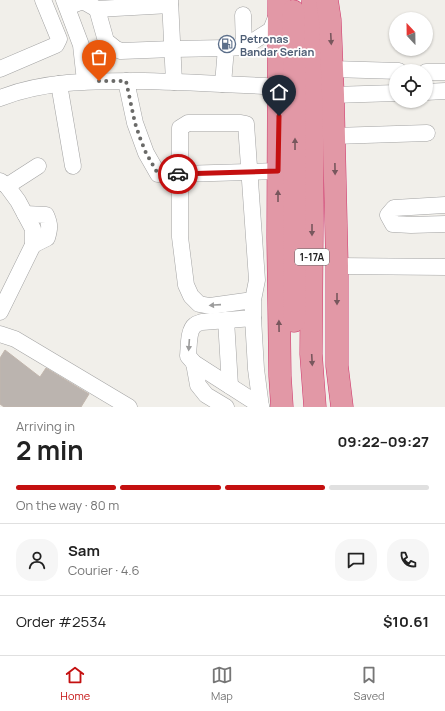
<!DOCTYPE html>
<html lang="en">
<head>
<meta charset="utf-8">
<style>
	:root { --surface:#fff; --page:#f6f6f6; --text:#222; --muted:#767676; --line:#e0e0e0; --accent:#c41010 }
	body { margin:0; font-family:Manrope,sans-serif; background:var(--page); color:var(--text); height:100vh; display:flex; flex-direction:column; font-size:15px; white-space:nowrap }
	* { box-sizing:border-box; margin:0 }
	p { font-size:13px; color:var(--muted) }
	.icon { flex:none; width:22px; height:22px; fill:none; stroke:currentColor; stroke-width:2; stroke-linecap:round; stroke-linejoin:round }
	.map { position:relative; height:407px; overflow:hidden }
	.details { display:flex; flex-direction:column; background:var(--surface); flex:1 }
	.details>* { flex:none }
	.needle { width:26px; rotate:338deg }
	.buttons { position:absolute; left:389px; top:12px; display:grid; gap:8px }
	.buttons a { display:grid; place-items:center; width:44px; height:44px; border-radius:50%; background:var(--surface); box-shadow:0 1px 3px #0004; font-size:20px }
	.pin { position:absolute; display:grid; place-items:center; width:34px; height:34px; color:#fff; margin:-41px -17px; border-radius:50% 50% 50% 0; rotate:-45deg; box-shadow:0 0 4px #0007 }
	.pin .icon { rotate:45deg }
	.courier { position:absolute; display:grid; place-items:center; width:40px; height:40px; margin:-20px; border:3px solid #c41010; border-radius:50%; background:#fff; color:#222; box-shadow:0 1px 5px #0007 }
	.overview em { font-style:normal; font-weight:700 }
	.overview div { display:flex; flex-direction:column-reverse }
	.overview { display:flex; align-items:center; justify-content:space-between; height:68px; padding:0 16px }
	h1 { font-size:26px; font-weight:700; line-height:30px }
	.bar { display:grid; grid-template-columns:repeat(4,1fr); gap:6px 4px; align-content:center; height:48px; padding:0 16px }
	.bar i { height:5px; border-radius:3px; background:var(--line) }
	.bar .selected { background:var(--accent) }
	.bar p { grid-column:span 4 }
	.line { display:flex; align-items:center; gap:10px; padding:0 16px; border-top:1px solid var(--line) }
	.line div { flex:1 }
	.round { display:grid; place-items:center; flex:none; width:42px; height:42px; border-radius:16px; background:var(--page) }
	.tab-bar { display:flex; justify-content:space-around; align-items:center; height:56px; border-top:1px solid var(--line); background:var(--surface); font-size:11px; color:var(--muted) }
	.tab-bar a { display:grid; justify-items:center; gap:2px }
	.tab-bar .selected { color:var(--accent) }
	.map>svg:first-child { display:block }
</style>
</head>
<body>
<div class="map">
<svg width="445" height="407" viewBox="0 0 445 407">
	<rect width="100%" height="100%" fill="#f1efea"/>
	<polygon fill="#bbb4af" stroke="#c2b6ad" points="5,350 40,377 46,368 89,394 81,407 4,407 0,404 0,358"/>
	<g fill="none" stroke-linecap="round" stroke-linejoin="round">
		<g stroke="#a3a3a3" stroke-width="17">
			<g id="minor">
				<polyline points="64,0 81,45 85,81"/>
				<polyline points="170,0 174,82"/>
				<polyline points="67,7 83,1 97,9 170,5"/>
				<polyline points="97,9 106,41 116,49 121,51 173,49 226,48"/>
				<polyline points="243,15 244,47"/>
				<polyline points="0,69 56,45 59,39 43,0"/>
				<polyline points="332,69 399,71"/>
				<polyline points="426,72 445,72"/>
				<polyline points="126,81 135,123 146,153 158,174 180,174 278,171"/>
				<polyline points="59,84 73,166"/>
				<polyline points="223,84 226,48 244,47 271,30 277,15"/>
				<polyline points="426,92 445,91"/>
				<polyline points="333,95 396,93"/>
				<path d="M 0,98 C 46,80 95,81 144,81 C 184,82 224,84 265,86 L 279,88"/>
				<polyline points="334,136 427,133"/>
				<polyline points="0,181 7,186 18,201 33,229 33,245 0,312"/>
				<polyline points="7,186 38,166"/>
				<polyline points="445,205 394,208 388,215 393,224 411,225 445,224"/>
				<path d="M 25,214 L 46,215 C 50,224 50,228 47,238 L 33,245"/>
				<polyline points="337,266 445,267"/>
				<polyline points="253,300 210,306 199,304 191,296 186,285 180,237 180,128 188,123 241,123 246,124 257,280 253,300 253,318 256,369 261,407"/>
				<path d="M 253,318 L 202,322 C 200,323 197,323 195,325 C 188,330 189,347 188,356 L 194,363 L 261,406"/>
				<polyline points="226,320 230,386"/>
				<polyline points="0,334 15,339 129,407"/>
				<polyline points="194,363 198,385 206,395 226,407"/>
			</g>
		</g>
		<g stroke="#cf376c" stroke-width="23">
			<g id="highway">
				<polyline points="279,0 278,238 280,376 282,407"/>
				<polyline points="313,0 311,20 313,107 311,354 315,407"/>
				<polyline points="327,0 330,20 333,95 337,266 337,366 342,407"/>
				<polyline points="293,11 295,108 294,321"/>
			</g>
		</g>
		<use href="#minor" stroke="#fff" stroke-width="16"/>
		<use href="#highway" stroke="#e298a6" stroke-width="22"/>
	</g>
	<defs><path id="oneway-solid" d="M-6-.8H1V-3.2L6.5 0L1 3.2V.8H-6Z"/></defs>
	<g fill="#78575d">
		<use href="#oneway-solid" transform="translate(331 39) rotate(87)"/>
		<use href="#oneway-solid" transform="translate(295 144) rotate(-90)"/>
		<use href="#oneway-solid" transform="translate(335 169) rotate(89)"/>
		<use href="#oneway-solid" transform="translate(278 196) rotate(-90)"/>
		<use href="#oneway-solid" transform="translate(312 230) rotate(90)"/>
		<use href="#oneway-solid" transform="translate(337 299) rotate(90)"/>
		<use href="#oneway-solid" transform="translate(279 326) rotate(-91)"/>
		<use href="#oneway-solid" transform="translate(312 360) rotate(87)"/>
	</g>
	<g fill="#9c9c9c">
		<use href="#oneway-solid" transform="translate(215 305) rotate(176)"/>
		<use href="#oneway-solid" transform="translate(189 345) rotate(94)"/>
	</g>
	<g fill="none" stroke-linecap="round" stroke-linejoin="round">
		<polyline stroke="#6a6a68" stroke-width="4" stroke-dasharray="0 7.2" points="99,81 126,81 135,123 140,138 146,153 158,174 178,174"/>
		<polyline stroke="#c41010" stroke-width="5" points="178,174 278,171 279,116"/>
	</g>
	<defs>
		<g id="fuel-ring" transform="scale(0.9)"><circle r="9.5" fill="#fff" stroke="#5c6f8a" stroke-width="1.5"/><path d="M-5.5-6h7V0h2V4h1.3V-2.5L3-4.5l.8-.8L6-3V5H2.5V1h-1V6h-7ZM-4.2-4.7v3.2H.2V-4.7Z" fill="#5c6f8a"/></g>
	</defs>
	<g fill-rule="evenodd">
		<use href="#fuel-ring" x="227" y="44"/>
	</g>
	<g text-anchor="middle" dominant-baseline="central" stroke-width="3.5" stroke-linejoin="round" paint-order="stroke">
		<rect fill="#fff" stroke="#646464" stroke-width="1" x="295" y="249" width="34" height="16" rx="3"/>
		<g font-size="10" font-weight="bold" fill="#222">
			<text x="312" y="257">1-17A</text>
		</g>
		<g font-size="11" font-weight="bold" fill="#4e5e75" stroke="#fff" text-anchor="start">
			<text x="240" y="38">Petronas<tspan x="240" dy="13">Bandar Serian</tspan></text>
		</g>
	</g>
</svg>
<div class="buttons">
<a><svg class="needle" viewBox="-14 -14 28 28"><path d="M0-13l5 13h-10z" fill="#e53935"/><path d="M0 13l5-13h-10z" fill="#767676"/></svg></a>
<a><svg class="icon" aria-label="locate" viewBox="0 0 24 24"><circle cx="12" cy="12" r="6"/><path d="M12 2v4M12 18v4M2 12h4M18 12h4"/></svg></a>
</div>
<div class="pin" style="left:99px;top:81px;background:#ea580c"><svg class="icon" aria-label="bag" viewBox="0 0 24 24"><path d="M5 8h14l-1 12H6zM9 8a3 3 0 0 1 6 0"/></svg></div>
<div class="pin" style="left:279px;top:116px;background:#1f2937"><svg class="icon" aria-label="home" viewBox="0 0 24 24"><path d="M3 11l9-7 9 7M6 9v11h12V9"/></svg></div>
<div class="courier" style="left:178px;top:174px"><svg class="icon" aria-label="car" viewBox="0 0 24 24"><path d="M5 17H2v-5l4-1 3-4h7l3 4 3 1v5h-3M9 17h6M6 11h13"/><circle cx="7" cy="17" r="2"/><circle cx="17" cy="17" r="2"/></svg></div>
</div>
<section class="details">
<div class="overview"><div><h1>2 min</h1><p>Arriving in</p></div><em>09:22–09:27</em></div>
<div class="bar"><i class="selected"></i><i class="selected"></i><i class="selected"></i><i></i><p>On the way · 80 m</p></div>
<div class="line" style="height:72px"><a class="round"><svg class="icon" aria-label="person" viewBox="0 0 24 24"><circle cx="12" cy="8" r="4"/><path d="M4 21q1-7 8-7t8 7"/></svg></a><div><b>Sam</b><p>Courier · 4.6</p></div><a class="round"><svg class="icon" aria-label="chat" viewBox="0 0 24 24"><path d="M4 5h16v11H9l-5 4z"/></svg></a><a class="round"><svg class="icon" aria-label="phone" viewBox="0 0 24 24"><path d="M5 4h4l2 5-3 2q2 4 5 5l2-3 5 2v4C11 20 4 13 5 4z"/></svg></a></div>
<div class="line" style="height:52px"><div>Order #2534</div><b>$10.61</b></div>
</section>
<nav class="tab-bar">
<a class="selected"><svg class="icon" aria-label="home" viewBox="0 0 24 24"><path d="M3 11l9-7 9 7M6 9v11h12V9"/></svg>Home</a>
<a><svg class="icon" aria-label="map" viewBox="0 0 24 24"><path d="M3 6l6-2 6 2 6-2v14l-6 2-6-2-6 2zM9 4v14M15 6v14"/></svg>Map</a>
<a><svg class="icon" aria-label="saved" viewBox="0 0 24 24"><path d="M7 4h10v16l-5-4-5 4z"/></svg>Saved</a>
</nav>
</body>
</html>
